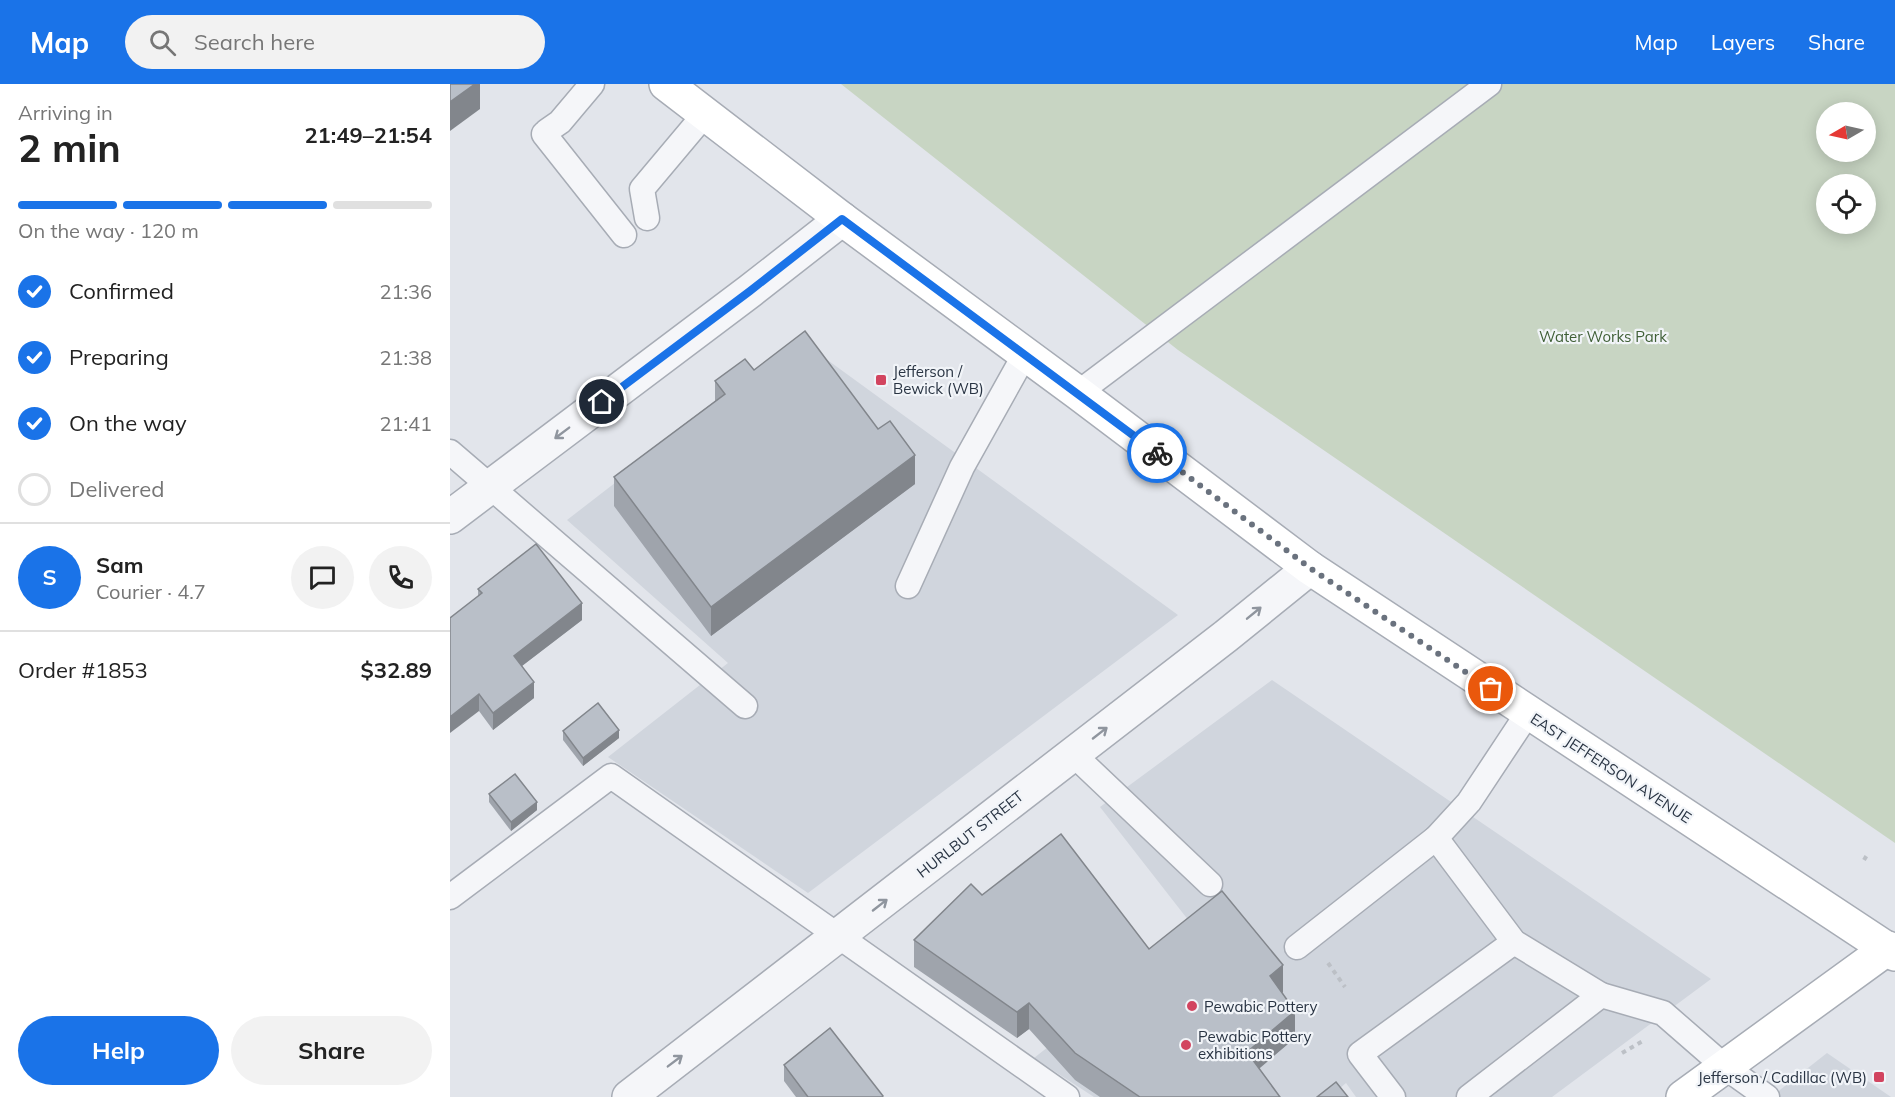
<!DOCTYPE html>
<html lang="en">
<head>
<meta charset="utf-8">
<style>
	:root { --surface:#fff; --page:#f2f2f2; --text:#222; --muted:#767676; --line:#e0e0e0; --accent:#1a73e8 }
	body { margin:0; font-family:Mulish,sans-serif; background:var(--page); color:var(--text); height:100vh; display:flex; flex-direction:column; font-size:22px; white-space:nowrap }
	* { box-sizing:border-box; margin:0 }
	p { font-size:20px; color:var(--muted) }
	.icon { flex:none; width:33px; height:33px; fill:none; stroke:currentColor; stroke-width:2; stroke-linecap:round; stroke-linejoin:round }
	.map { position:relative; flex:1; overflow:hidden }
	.sheet { display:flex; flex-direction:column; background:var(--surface); width:450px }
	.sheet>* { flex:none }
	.needle { width:39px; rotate:261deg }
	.tools { position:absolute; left:1366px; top:18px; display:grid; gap:12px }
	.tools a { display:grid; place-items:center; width:60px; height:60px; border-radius:50%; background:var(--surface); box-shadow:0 3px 15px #0003; font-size:30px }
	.pin { position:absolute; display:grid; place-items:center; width:51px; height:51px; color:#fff; margin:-26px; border:3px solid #fff; border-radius:50%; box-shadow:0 2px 6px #0007 }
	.courier { position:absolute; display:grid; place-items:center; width:60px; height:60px; margin:-30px; border:4px solid #1a73e8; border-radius:50%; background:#fff; color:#222; box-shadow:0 2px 8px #0007 }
	.summary em { font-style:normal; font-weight:700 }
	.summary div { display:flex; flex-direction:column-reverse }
	.summary { display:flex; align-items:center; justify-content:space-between; height:102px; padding:0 18px }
	h1 { font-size:39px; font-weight:700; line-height:45px }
	.bar { display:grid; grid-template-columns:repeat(4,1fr); gap:9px 6px; align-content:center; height:72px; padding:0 18px }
	.bar i { height:8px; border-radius:4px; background:var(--line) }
	.bar .on { background:var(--accent) }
	.bar p { grid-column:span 4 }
	.line { display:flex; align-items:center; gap:15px; padding:0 18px; border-top:2px solid var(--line) }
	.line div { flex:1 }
	.round { display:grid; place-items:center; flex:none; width:63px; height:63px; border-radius:32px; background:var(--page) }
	ol { padding:0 18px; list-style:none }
	li { display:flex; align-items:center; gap:18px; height:66px }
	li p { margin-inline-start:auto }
	li .icon { padding:6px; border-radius:50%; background:var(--accent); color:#fff; stroke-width:4 }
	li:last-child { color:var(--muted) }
	li i { width:33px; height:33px; border:3px solid var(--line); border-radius:50% }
	.primary-button { display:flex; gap:12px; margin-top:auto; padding:12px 18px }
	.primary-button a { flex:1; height:69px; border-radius:36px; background:var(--accent); color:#fff; font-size:24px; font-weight:700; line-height:69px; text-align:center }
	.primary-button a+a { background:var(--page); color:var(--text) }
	header { display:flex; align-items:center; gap:36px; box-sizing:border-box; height:84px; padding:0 30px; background:var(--accent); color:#fff }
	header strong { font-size:28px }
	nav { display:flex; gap:33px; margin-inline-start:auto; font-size:21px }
	.search { width:420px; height:54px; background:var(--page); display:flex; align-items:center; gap:15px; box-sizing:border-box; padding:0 21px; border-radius:33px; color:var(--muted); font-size:22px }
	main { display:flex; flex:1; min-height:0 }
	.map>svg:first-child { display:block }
</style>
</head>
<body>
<header>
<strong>Map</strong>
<div class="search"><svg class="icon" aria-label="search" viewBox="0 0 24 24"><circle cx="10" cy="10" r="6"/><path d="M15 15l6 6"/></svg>Search here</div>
<nav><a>Map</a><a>Layers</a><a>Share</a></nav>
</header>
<main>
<section class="sheet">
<div class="summary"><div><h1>2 min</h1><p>Arriving in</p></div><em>21:49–21:54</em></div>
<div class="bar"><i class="on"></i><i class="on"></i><i class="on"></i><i></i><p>On the way · 120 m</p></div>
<ol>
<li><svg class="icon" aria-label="check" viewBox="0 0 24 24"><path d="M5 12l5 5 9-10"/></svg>Confirmed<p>21:36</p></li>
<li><svg class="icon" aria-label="check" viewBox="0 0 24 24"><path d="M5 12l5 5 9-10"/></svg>Preparing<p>21:38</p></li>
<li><svg class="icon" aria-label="check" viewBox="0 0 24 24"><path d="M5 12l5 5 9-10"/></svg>On the way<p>21:41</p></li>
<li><i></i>Delivered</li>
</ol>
<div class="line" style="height:108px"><b class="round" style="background:var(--accent);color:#fff">S</b><div><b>Sam</b><p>Courier · 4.7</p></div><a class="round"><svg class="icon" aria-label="chat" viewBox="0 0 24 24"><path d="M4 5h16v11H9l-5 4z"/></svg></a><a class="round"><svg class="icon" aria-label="phone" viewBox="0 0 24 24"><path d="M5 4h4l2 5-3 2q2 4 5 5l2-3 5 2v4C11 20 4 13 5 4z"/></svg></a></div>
<div class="line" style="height:78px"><div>Order #1853</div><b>$32.89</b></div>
<div class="primary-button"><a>Help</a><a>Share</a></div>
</section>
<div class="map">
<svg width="1445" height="1013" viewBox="0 0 1445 1013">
	<rect width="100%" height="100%" fill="#e2e5eb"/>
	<g fill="#d0d5dd">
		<polygon points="350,256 728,531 358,809 158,673 278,579 117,436"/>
		<polygon points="822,596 1261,895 1102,1013 906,1013 896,999 880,1013 644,1013 584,974 746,846 650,723"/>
		<polygon points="1377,969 1441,1013 1321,1013"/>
	</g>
	<path fill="#c8d5c3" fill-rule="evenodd" d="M 391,0 L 1445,0 L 1445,759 L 728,266 ZM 1377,28 L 1416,28 L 1416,68 L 1377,68 ZM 1377,100 L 1416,100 L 1416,140 L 1377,140 Z"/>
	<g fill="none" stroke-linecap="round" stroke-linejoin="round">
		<g stroke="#a7acb5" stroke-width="27">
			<g id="lane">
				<polyline points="97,47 110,38 142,0"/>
				<polyline points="94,50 174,151"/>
				<polyline points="197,134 192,105 255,30"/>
				<polyline points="628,309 1039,0"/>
				<polyline points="0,368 295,622"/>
				<polyline points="458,502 512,383 575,270"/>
				<polyline points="623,670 760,800"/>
				<polyline points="986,754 1064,858 1151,911 1019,1013"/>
				<polyline points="0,813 161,692 617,1013"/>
				<polyline points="847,863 986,754 1019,718 1078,629"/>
				<polyline points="1151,911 1213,929 1275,983 1317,1013"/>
				<polyline points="943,1013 910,970 1064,858"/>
			</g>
		</g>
		<g stroke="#a7acb5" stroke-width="36">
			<g id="street">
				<polyline points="0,433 300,207 392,135"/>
				<polyline points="179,1013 776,552 860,484"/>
			</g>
		</g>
		<g stroke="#a7acb5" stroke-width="36">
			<g id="secondary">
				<polyline points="216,0 392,135 628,309 860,484 1445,870"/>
				<polyline points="1233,1013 1438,864"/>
			</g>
		</g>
		<g stroke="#bcc0c6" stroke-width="4" stroke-dasharray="4.5 4.5" stroke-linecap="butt">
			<polyline points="1414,776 1417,771"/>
			<polyline points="878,879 895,903"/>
			<polyline points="1172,969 1193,957"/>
		</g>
		<use href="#lane" stroke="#f5f6f9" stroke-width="24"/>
		<use href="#street" stroke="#f5f6f9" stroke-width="33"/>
		<use href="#secondary" stroke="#fff" stroke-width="33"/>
	</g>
	<g fill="#9fa4ac">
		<polygon points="304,286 465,400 261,552 164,422 164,393 265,317 265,297"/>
		<polygon points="28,505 132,536 72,582 84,614 43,646 29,627"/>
		<polygon points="113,647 169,654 133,682 113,656"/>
		<polygon points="39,710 87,726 61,747 39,718"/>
		<polygon points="532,811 833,908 832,909 845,954 809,984 830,1013 650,1013 625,996 579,945 567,954 464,883 464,856"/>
		<polygon points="334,981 433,1013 346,1013 334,997"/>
	</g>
	<g fill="#82868c">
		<polygon points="25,0 30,0 30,25 0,47 0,18"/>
		<polygon points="465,371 465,400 261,552 261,523"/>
		<polygon points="132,519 132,536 64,588 64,572"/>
		<polygon points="84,598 84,614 43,646 43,629"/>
		<polygon points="29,610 29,627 0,649 0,633"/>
		<polygon points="169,646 169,654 133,682 133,674"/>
		<polygon points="87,718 87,726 61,747 61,738"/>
		<polygon points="833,881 833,908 820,919 820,892"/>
		<polygon points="579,919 579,945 567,954 567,928"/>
		<polygon points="845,927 845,954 797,995 797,968"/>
	</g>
	<g fill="#b9bfc8" stroke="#82868c" stroke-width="1.5">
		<polygon points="0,0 25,0 0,18"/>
		<polygon points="355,247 428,345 440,337 465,371 261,523 164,393 275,310 265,297 295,275 304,286"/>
		<polygon points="86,460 132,519 64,572 84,598 43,629 29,610 0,633 0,534 32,509 28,505"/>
		<polygon points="148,619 169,646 133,674 113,647"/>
		<polygon points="65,690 87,718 61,738 39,710"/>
		<polygon points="611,750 699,865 772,807 833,881 820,892 845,927 797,968 830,1013 690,1013 625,969 579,919 567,928 464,856 521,800 532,811"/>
		<polygon points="380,944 433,1012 432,1013 358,1013 334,981"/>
		<polygon points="886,998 898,1013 867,1013"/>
	</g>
	<defs><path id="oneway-shaft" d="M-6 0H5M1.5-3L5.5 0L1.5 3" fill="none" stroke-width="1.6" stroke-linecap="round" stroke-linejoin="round" transform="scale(1.5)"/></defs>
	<g stroke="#8f959e">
		<use href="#oneway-shaft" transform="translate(112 349) rotate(143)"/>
		<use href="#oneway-shaft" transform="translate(804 529) rotate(-39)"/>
		<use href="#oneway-shaft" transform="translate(650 649) rotate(-38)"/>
		<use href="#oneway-shaft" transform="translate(430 821) rotate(-38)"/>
		<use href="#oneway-shaft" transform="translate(225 977) rotate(-37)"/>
	</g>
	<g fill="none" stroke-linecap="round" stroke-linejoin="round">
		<polyline stroke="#6a727e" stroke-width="6" stroke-dasharray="0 10.8" points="707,369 860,484 1041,605"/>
		<polyline stroke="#1a73e8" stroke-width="8" points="152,318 300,207 392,135 707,369"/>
	</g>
	<g fill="#d2445f" stroke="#f1f4f8" stroke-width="2">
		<rect x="425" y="290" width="12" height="12" rx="3"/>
		<circle cx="742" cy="922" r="6"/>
		<circle cx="736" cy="961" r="6"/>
		<rect x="1423" y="987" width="12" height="12" rx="3"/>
	</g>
	<g text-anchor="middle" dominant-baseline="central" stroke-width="4.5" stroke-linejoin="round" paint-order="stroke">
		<g font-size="15" fill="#3f5f36" stroke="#f1f4f8">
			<text x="1153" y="252">Water Works Park</text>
		</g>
		<g font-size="15" fill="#293443" stroke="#f1f4f8" text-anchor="start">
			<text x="443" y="287">Jefferson /<tspan x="443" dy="17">Bewick (WB)</tspan></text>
			<text x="754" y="922">Pewabic Pottery</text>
			<text x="748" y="952">Pewabic Pottery<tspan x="748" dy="17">exhibitions</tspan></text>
			<text x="1417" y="993" text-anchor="end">Jefferson / Cadillac (WB)</text>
		</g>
		<g font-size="15" fill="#293443" stroke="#f1f4f8">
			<text transform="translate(1161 684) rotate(33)">EAST JEFFERSON AVENUE</text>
			<text transform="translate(520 750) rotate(-38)">HURLBUT STREET</text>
		</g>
	</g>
</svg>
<div class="tools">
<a><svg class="needle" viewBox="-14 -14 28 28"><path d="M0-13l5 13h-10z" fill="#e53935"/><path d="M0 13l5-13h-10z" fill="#767676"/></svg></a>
<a><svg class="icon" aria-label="locate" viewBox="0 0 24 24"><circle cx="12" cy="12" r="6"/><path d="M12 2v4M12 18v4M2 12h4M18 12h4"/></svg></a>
</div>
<div class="pin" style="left:1041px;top:605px;background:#ea580c"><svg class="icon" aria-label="bag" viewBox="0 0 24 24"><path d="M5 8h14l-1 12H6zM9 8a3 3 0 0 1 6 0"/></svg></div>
<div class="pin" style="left:152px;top:318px;background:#1f2937"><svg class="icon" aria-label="home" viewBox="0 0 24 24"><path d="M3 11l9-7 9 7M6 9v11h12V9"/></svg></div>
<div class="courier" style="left:707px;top:369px"><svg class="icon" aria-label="bike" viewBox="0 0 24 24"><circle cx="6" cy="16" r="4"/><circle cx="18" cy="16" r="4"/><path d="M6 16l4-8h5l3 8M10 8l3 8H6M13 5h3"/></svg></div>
</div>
</main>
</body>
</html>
